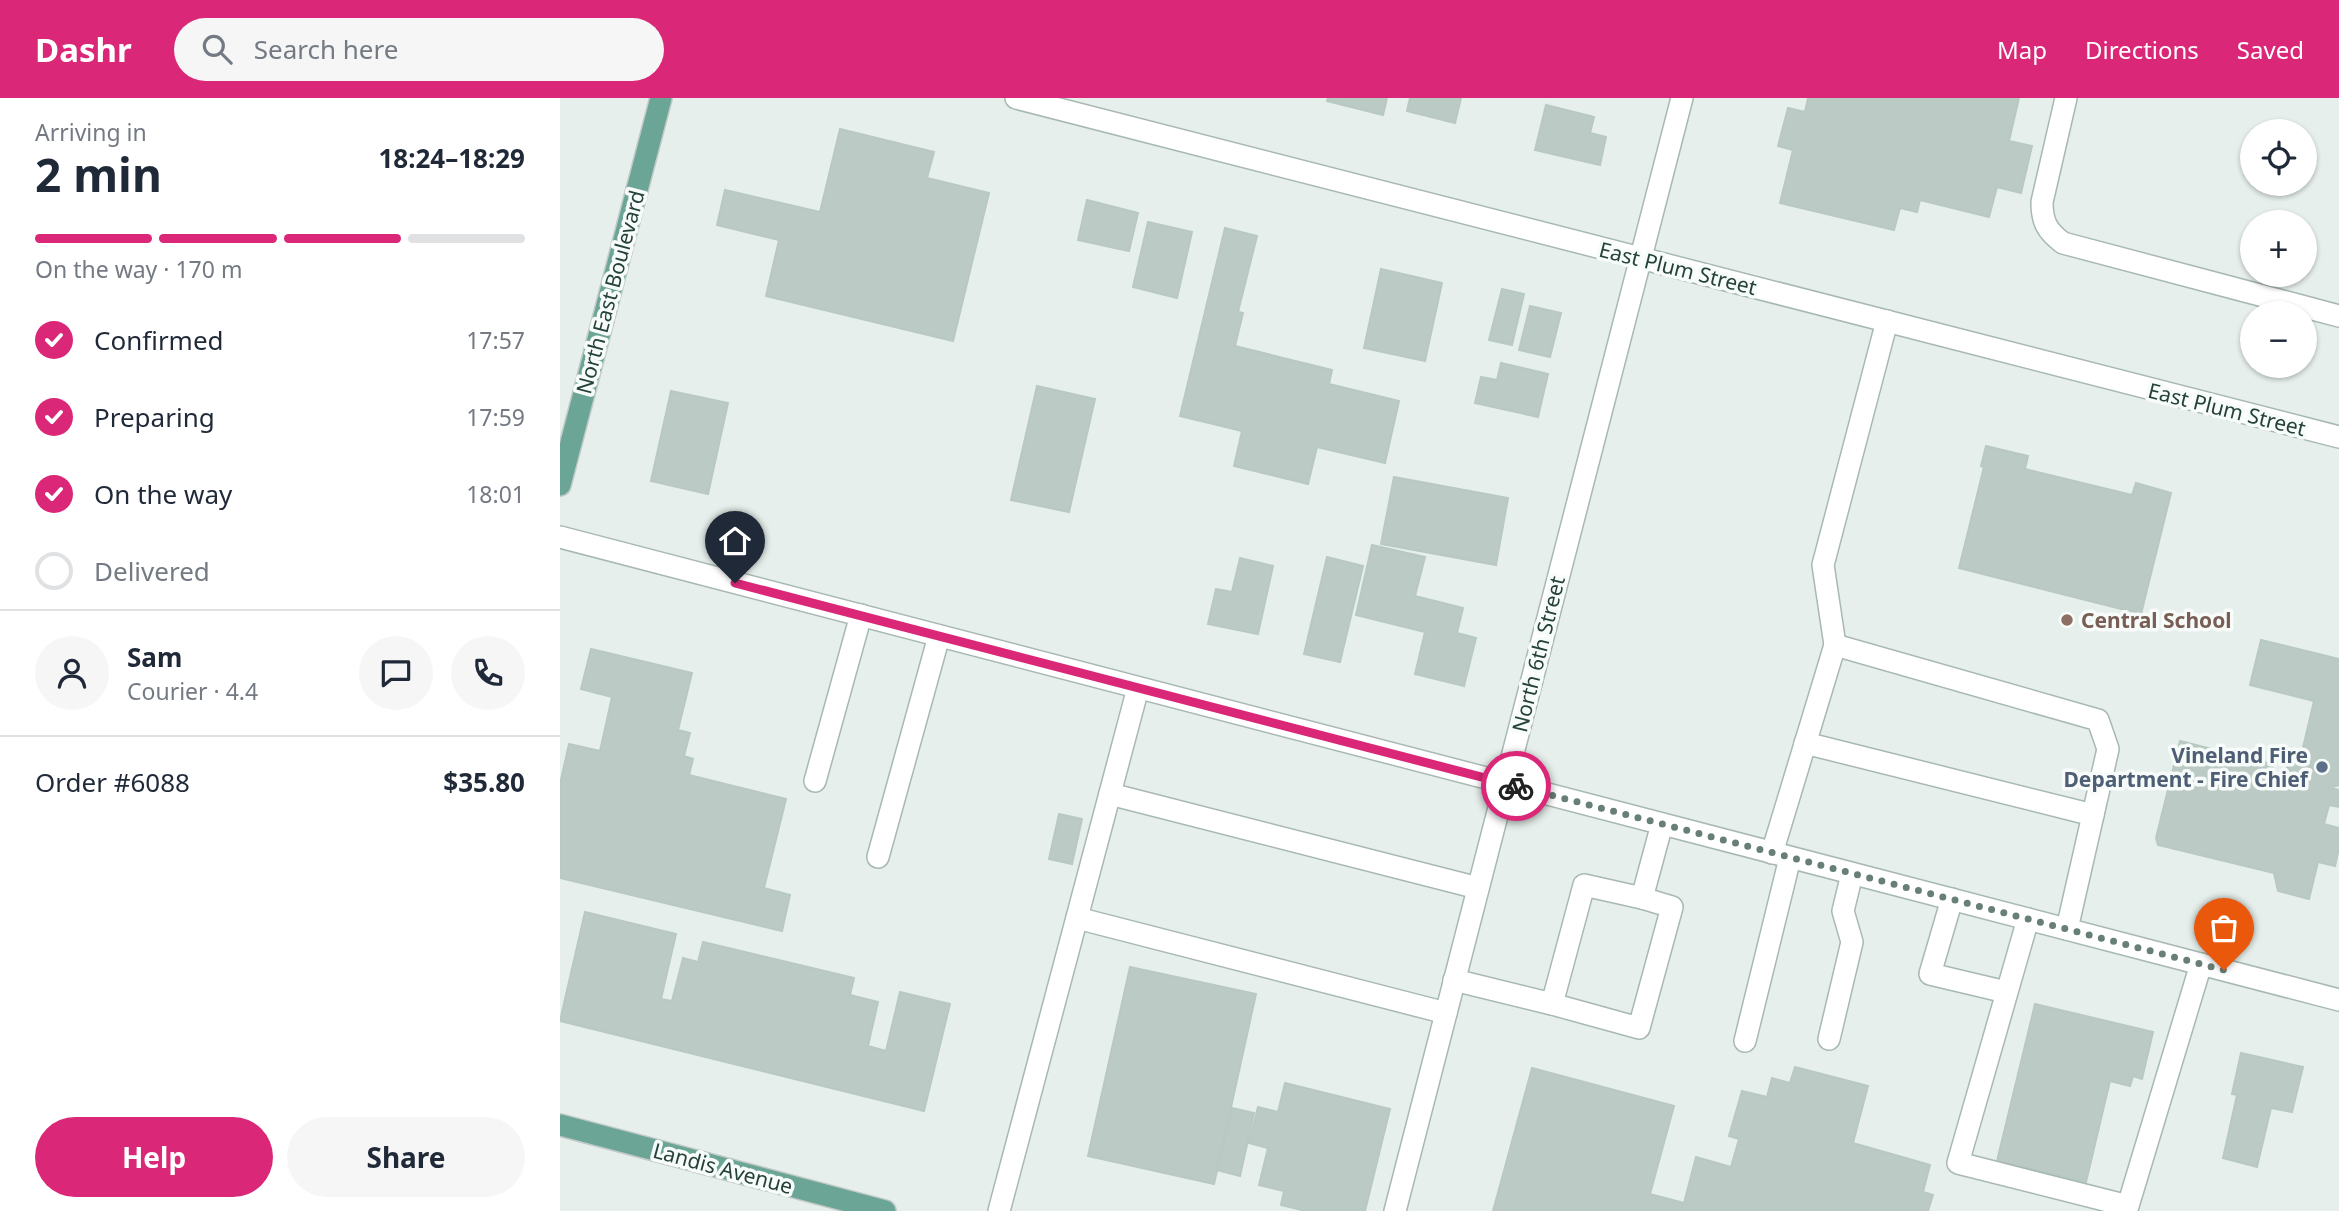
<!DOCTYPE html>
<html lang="en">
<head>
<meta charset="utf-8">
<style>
	:root { --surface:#fff; --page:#f6f6f7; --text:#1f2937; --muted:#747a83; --line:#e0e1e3; --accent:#db2777 }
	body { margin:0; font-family:"Noto Sans",sans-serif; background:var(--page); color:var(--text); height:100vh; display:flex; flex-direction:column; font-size:26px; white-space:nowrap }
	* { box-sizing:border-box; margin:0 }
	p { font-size:23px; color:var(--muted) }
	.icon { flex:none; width:38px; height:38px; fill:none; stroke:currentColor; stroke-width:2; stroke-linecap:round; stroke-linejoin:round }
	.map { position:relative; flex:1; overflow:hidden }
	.details { display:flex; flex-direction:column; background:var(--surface); width:560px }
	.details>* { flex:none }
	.tools { position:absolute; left:1680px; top:21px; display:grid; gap:14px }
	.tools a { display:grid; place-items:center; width:77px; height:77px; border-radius:50%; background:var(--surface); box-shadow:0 2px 5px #0004; font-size:35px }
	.pin { position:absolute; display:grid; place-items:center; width:60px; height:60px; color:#fff; margin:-72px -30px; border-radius:50% 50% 50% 0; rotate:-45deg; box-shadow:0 0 7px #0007 }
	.pin .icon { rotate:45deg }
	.courier { position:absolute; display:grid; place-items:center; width:70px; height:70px; margin:-35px; border:5px solid #db2777; border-radius:50%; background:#fff; color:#222; box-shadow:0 2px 9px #0007 }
	.summary em { font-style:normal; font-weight:700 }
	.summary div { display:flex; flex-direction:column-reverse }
	.summary { display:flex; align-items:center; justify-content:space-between; height:119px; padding:0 35px }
	h1 { font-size:46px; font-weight:700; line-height:52px }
	.bar { display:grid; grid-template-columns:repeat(4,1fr); gap:10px 7px; align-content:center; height:84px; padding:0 35px }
	.bar i { height:9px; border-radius:5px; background:var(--line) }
	.bar .current { background:var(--accent) }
	.bar p { grid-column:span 4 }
	.line { display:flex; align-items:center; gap:18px; padding:0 35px; border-top:2px solid var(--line) }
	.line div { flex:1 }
	.round { display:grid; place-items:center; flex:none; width:74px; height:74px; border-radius:37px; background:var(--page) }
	ol { padding:0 35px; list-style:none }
	li { display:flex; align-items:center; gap:21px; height:77px }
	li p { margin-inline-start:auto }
	li .icon { padding:7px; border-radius:50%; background:var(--accent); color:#fff; stroke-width:4 }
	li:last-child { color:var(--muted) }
	li i { width:38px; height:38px; border:4px solid var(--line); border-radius:50% }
	.button { display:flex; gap:14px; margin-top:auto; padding:14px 35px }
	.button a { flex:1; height:80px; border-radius:42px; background:var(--accent); color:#fff; font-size:28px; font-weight:700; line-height:80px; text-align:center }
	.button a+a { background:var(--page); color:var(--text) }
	header { display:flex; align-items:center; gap:42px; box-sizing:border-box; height:98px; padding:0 35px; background:var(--accent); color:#fff }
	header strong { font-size:33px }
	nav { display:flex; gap:38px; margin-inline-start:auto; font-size:24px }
	.search { width:490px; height:63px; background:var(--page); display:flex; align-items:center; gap:18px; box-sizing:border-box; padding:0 24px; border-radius:38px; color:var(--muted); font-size:26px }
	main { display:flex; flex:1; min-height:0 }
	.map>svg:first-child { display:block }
</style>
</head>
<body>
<header>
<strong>Dashr</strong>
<div class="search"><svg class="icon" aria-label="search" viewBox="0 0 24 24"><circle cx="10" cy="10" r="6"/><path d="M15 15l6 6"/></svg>Search here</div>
<nav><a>Map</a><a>Directions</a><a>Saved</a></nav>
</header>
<main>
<section class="details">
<div class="summary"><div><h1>2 min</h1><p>Arriving in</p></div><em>18:24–18:29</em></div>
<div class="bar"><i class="current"></i><i class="current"></i><i class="current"></i><i></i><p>On the way · 170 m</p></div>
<ol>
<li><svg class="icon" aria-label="check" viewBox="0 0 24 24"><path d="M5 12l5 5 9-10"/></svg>Confirmed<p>17:57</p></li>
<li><svg class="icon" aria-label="check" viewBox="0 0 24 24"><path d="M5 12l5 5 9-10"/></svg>Preparing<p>17:59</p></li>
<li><svg class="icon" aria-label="check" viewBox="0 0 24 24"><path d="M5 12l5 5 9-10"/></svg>On the way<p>18:01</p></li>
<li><i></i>Delivered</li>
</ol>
<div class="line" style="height:126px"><a class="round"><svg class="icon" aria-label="person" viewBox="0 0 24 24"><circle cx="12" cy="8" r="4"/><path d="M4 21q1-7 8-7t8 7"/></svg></a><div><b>Sam</b><p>Courier · 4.4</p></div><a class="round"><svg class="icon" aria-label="chat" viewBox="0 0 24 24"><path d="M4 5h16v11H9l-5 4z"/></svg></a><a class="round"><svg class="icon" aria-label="phone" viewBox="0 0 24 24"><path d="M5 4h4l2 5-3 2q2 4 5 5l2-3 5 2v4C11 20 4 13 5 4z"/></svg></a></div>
<div class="line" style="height:91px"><div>Order #6088</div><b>$35.80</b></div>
<div class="button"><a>Help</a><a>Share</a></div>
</section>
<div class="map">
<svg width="1779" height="1113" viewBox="0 0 1779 1113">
	<rect width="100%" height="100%" fill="#e6efeb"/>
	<g fill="#bbcac4" stroke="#b8c9c2" stroke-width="2">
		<polygon points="768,0 827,0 823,17 767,3"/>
		<polygon points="850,0 901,0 895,25 847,13"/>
		<polygon points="1248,0 1459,0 1449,43 1472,48 1461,95 1437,89 1429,119 1360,102 1357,114 1340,110 1334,132 1220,105 1233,52 1218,48 1228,10 1245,14"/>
		<polygon points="986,7 1034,19 1030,35 1046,39 1040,67 975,52"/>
		<polygon points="280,31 374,54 367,80 429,95 393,243 206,198 219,142 157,127 165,92 260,114"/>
		<polygon points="527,102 578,115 569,153 518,142"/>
		<polygon points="588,124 632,134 617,200 573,189"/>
		<polygon points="665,130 697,138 678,214 683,215 675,248 772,272 769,286 839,303 825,365 757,349 748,386 674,368 682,333 620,318"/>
		<polygon points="821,171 882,185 865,263 804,250"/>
		<polygon points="942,191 964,196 952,247 929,242"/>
		<polygon points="970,208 1001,215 990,259 959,252"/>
		<polygon points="941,265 988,276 978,319 915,305 921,279 937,282"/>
		<polygon points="477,288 535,301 509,414 451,402"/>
		<polygon points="111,293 168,305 148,396 91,383"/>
		<polygon points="1426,348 1468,358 1465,371 1572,397 1576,385 1611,395 1581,516 1399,470 1424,369 1421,368"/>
		<polygon points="834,379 948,400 936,467 821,446"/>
		<polygon points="812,447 865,459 855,498 903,510 897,535 916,540 904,588 855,576 865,534 796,517"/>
		<polygon points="767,459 803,468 780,564 744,556"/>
		<polygon points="680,460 713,468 698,536 648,526 656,491 672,494"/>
		<polygon points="1701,542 1779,561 1779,687 1770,690 1779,692 1779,709 1769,707 1764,726 1779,730 1779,750 1775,768 1758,764 1749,801 1718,793 1714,775 1598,747 1596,740 1620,643 1712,666 1720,697 1729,662 1741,658 1754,603 1690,587"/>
		<polygon points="31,551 132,575 118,632 130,635 124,658 133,661 129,677 226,701 204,790 230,797 222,833 0,780 0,686 9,646 40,653 52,599 21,591"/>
		<polygon points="499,716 522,721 512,766 489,761"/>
		<polygon points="25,814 116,836 101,901 112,903 123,860 138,864 143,844 294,880 290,897 318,904 308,948 326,953 340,894 390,906 364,1013 0,923"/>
		<polygon points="570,869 696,896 654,1086 528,1058"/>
		<polygon points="1475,906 1593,934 1582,981 1573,978 1570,988 1550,983 1526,1084 1437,1063"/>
		<polygon points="1681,955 1743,969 1732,1014 1711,1010 1697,1069 1663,1060 1677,997 1672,996"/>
		<polygon points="1235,969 1308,988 1293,1045 1370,1067 1363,1094 1373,1097 1368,1113 933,1113 972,970 1114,1008 1090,1096 1124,1105 1136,1059 1171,1069 1179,1041 1169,1038 1182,993 1207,999 1212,980 1230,985"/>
		<polygon points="725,985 830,1011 805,1113 746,1113 721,1107 724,1093 699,1087 708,1050 689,1045 698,1009 718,1014"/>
		<polygon points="672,1010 694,1015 680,1078 657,1072"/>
	</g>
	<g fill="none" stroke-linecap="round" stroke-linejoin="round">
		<g stroke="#a8b8b2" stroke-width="24">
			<g id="minor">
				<polyline points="456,0 1779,339"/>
				<path d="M 1506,0 L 1482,104 C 1482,124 1487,133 1503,145 L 1779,218"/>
				<polyline points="1327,223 1263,467 1275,547 1538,622 1548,651 1507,831"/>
				<polyline points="0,439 1779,902"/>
				<polyline points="1245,645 1533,717"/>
				<polyline points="255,683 301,517"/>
				<polyline points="550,696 918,790"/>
				<polyline points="1212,755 1275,547"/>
				<polyline points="318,759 379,538"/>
				<polyline points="1392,801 1370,876 1446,894"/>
				<polyline points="517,820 886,915"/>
				<polyline points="1468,821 1398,1065 1568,1108 1641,866"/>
				<polyline points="894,882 992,906 1024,787 1082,800 1102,726"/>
				<polyline points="992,906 1079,930 1112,809 1082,800"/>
				<polyline points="1269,941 1292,844 1283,813 1292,776"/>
				<polyline points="1185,943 1230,760"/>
				<polyline points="439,1113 578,590"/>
				<polyline points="835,1113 1122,0"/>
			</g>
		</g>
		<g stroke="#c2cac8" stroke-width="24">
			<g id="major">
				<polyline points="0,387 101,0"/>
				<polyline points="0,1027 325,1113"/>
			</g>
		</g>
		<use href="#minor" stroke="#fff" stroke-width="21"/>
		<use href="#major" stroke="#6aa596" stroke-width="21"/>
	</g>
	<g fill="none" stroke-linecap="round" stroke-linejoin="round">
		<polyline stroke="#687f78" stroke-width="7" stroke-dasharray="0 12.6" points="956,688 1664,872"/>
		<polyline stroke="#db2777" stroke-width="9" points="175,485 956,688"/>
	</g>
	<circle fill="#8d6e63" stroke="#f7fbf9" stroke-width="2.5" cx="1507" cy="522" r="7"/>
	<circle fill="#5c6f8a" stroke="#f7fbf9" stroke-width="2.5" cx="1762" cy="669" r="7"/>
	<g text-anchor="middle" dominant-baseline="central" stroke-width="7" stroke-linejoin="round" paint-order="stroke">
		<g font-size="21" fill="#24423a" stroke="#f7fbf9">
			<text transform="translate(1118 170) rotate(14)">East Plum Street</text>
			<text transform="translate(50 194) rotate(-75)">North East Boulevard</text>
			<text transform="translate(1667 311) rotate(14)">East Plum Street</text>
			<text transform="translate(978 556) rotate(-76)">North 6th Street</text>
			<text transform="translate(163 1070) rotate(15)">Landis Avenue</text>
		</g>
		<g font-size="21" font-weight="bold" fill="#785e54" stroke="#f7fbf9" text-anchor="start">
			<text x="1521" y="522">Central School</text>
		</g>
		<g font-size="21" font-weight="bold" fill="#4e5e75" stroke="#f7fbf9" text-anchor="end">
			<text x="1748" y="657">Vineland Fire<tspan x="1748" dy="24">Department - Fire Chief</tspan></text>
		</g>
	</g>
</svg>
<div class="tools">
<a><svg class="icon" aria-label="locate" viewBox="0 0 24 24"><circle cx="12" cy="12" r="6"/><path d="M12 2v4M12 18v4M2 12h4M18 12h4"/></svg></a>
<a>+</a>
<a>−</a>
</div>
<div class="pin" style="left:1664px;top:872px;background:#ea580c"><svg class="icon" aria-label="bag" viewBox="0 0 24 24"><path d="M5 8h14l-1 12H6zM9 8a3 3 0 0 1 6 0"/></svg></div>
<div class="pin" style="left:175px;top:485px;background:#1f2937"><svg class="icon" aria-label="home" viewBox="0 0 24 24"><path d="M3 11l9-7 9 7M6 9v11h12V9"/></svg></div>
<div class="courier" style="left:956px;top:688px"><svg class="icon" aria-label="bike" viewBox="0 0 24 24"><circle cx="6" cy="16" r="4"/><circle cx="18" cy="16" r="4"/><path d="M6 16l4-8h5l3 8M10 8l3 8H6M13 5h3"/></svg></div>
</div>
</main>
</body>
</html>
